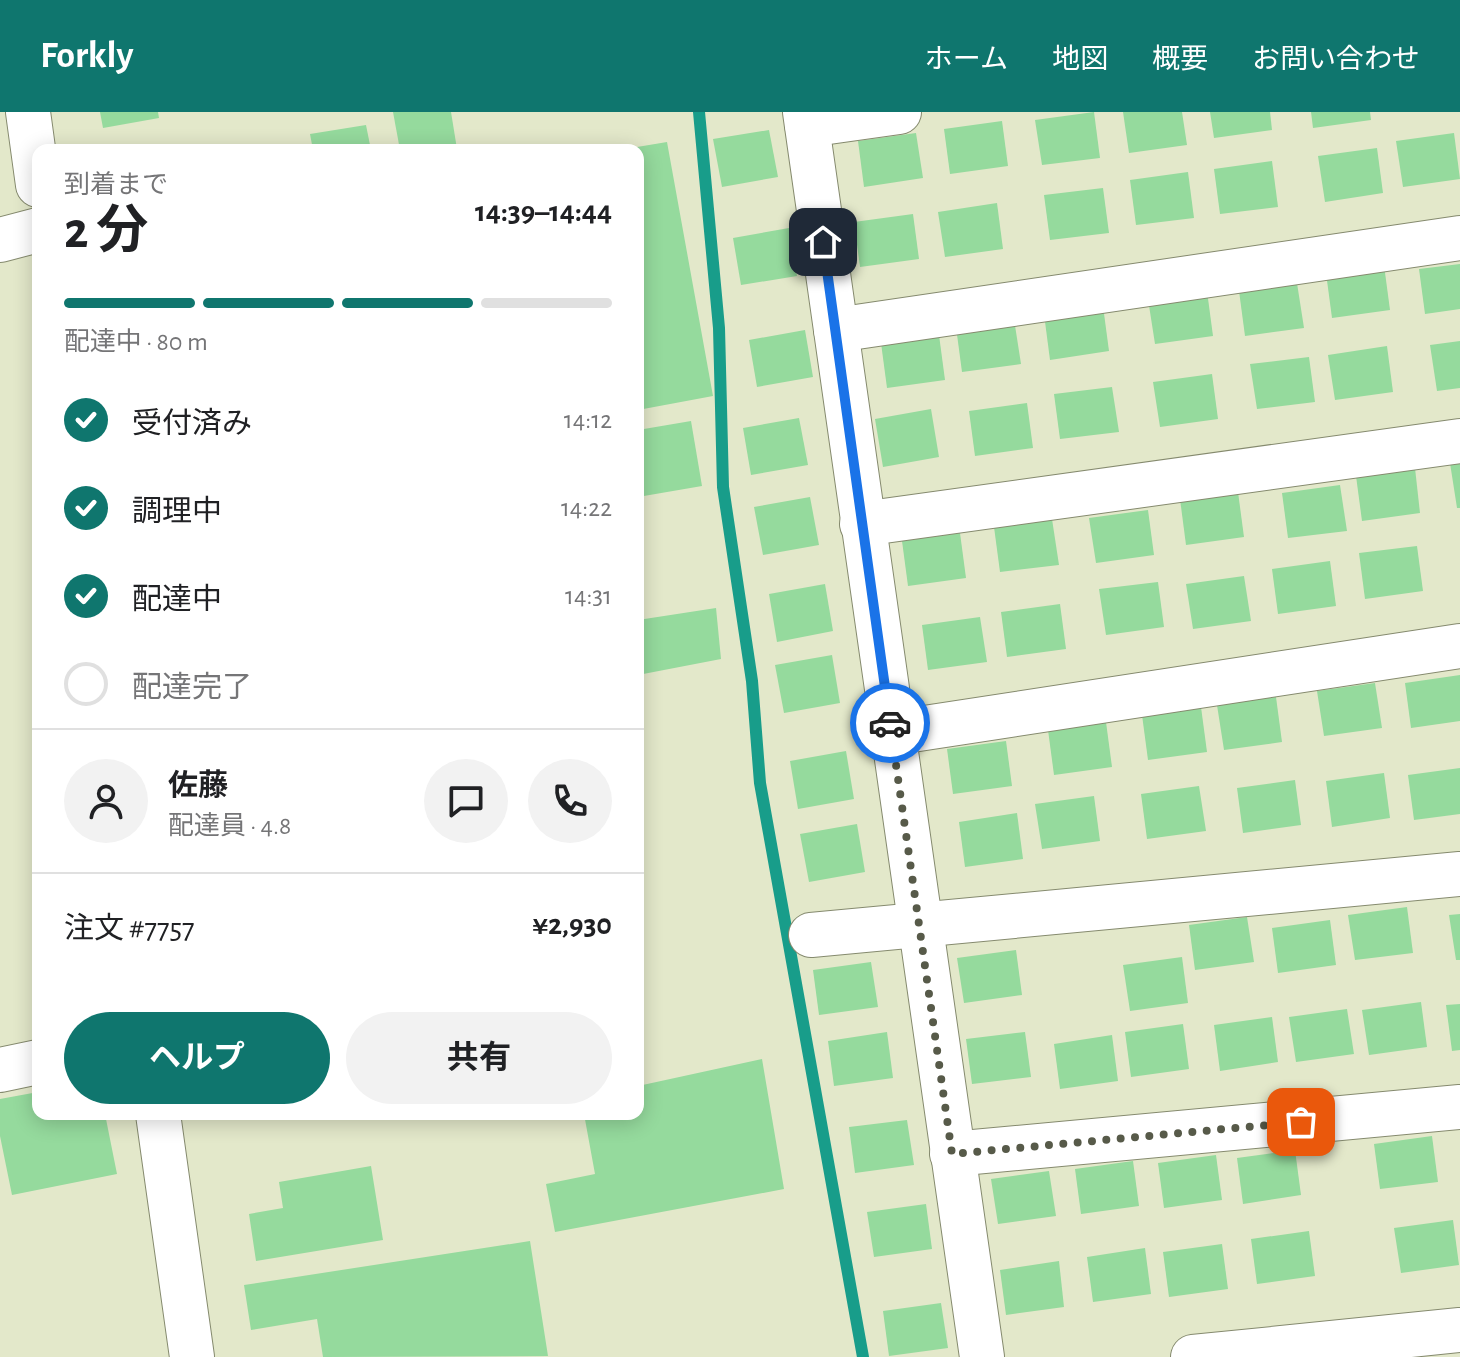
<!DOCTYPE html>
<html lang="ja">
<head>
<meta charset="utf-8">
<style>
	:root { --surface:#fff; --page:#f2f2f2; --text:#202124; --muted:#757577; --line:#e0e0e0; --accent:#0f766e }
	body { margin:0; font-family:"Alegreya Sans","Noto Sans JP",sans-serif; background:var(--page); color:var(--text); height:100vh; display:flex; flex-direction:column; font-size:30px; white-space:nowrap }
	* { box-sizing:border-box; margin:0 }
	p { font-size:26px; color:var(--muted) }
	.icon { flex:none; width:44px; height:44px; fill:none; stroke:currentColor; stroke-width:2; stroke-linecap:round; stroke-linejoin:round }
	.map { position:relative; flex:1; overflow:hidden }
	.sheet { position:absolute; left:32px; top:32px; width:612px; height:976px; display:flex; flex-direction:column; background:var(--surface); border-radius:16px; box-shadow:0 4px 20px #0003 }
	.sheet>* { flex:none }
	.pin { position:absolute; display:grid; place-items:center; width:68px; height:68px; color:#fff; margin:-34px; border-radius:16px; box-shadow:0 4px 12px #0006 }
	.courier { position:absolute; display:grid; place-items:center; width:80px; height:80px; margin:-40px; border:6px solid #1a73e8; border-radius:50%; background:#fff; color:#222; box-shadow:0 2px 10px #0007 }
	.headline em { font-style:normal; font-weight:700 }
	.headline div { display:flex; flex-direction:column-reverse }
	.headline { display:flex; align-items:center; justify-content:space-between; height:136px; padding:0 32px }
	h1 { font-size:52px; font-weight:700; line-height:60px }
	.bar { display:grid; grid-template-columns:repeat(4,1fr); gap:12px 8px; align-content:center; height:96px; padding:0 32px }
	.bar i { height:10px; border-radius:6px; background:var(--line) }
	.bar .on { background:var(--accent) }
	.bar p { grid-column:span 4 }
	.line { display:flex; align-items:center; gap:20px; padding:0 32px; border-top:2px solid var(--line) }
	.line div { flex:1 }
	.round { display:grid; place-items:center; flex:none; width:84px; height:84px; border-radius:42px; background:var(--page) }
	ol { padding:0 32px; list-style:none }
	li { display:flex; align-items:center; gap:24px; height:88px }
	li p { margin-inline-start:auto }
	li .icon { padding:8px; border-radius:50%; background:var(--accent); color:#fff; stroke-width:4 }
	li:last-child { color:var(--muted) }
	li i { width:44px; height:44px; border:4px solid var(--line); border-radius:50% }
	.primary-button { display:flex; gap:16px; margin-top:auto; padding:16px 32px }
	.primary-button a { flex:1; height:92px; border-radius:48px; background:var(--accent); color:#fff; font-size:32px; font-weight:700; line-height:92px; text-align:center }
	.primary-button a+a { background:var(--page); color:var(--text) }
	header { display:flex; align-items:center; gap:48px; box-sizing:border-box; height:112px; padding:0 40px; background:var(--accent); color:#fff }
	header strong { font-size:38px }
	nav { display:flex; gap:44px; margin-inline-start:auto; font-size:28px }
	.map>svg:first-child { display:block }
</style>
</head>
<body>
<header>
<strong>Forkly</strong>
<nav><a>ホーム</a><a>地図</a><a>概要</a><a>お問い合わせ</a></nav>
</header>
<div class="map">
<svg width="1460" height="1245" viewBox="0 0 1460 1245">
	<rect width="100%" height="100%" fill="#e3e8ca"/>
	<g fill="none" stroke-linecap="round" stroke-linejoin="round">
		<polyline stroke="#189d8a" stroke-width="12" points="699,0 719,216 723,375 752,569 760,671 863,1245"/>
	</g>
	<g fill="#95da9d">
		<polygon points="100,0 158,0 159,6 103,16"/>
		<polygon points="393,0 451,0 457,37 400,38"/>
		<polygon points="1094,0 1100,46 1042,53 1035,8"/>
		<polygon points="1123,0 1182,0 1187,33 1129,41"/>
		<polygon points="1210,0 1270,0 1272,18 1214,26"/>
		<polygon points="1311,0 1370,0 1371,8 1313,16"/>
		<polygon points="1002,9 1008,54 950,62 944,17"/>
		<polygon points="366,13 371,38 313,38 310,22"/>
		<polygon points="769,18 778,65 722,75 713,27"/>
		<polygon points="916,21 923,66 864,75 858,29"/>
		<polygon points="1454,21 1460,67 1403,75 1396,29"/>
		<polygon points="667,30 713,284 638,298 638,38 631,36"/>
		<polygon points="1377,36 1383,81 1325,90 1318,44"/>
		<polygon points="1272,49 1278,95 1220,102 1214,57"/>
		<polygon points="1188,60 1194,106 1136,113 1130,68"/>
		<polygon points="1103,76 1109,121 1050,128 1044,83"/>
		<polygon points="997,91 1003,137 945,145 938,100"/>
		<polygon points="913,102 919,147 860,155 854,110"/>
		<polygon points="789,116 797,164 741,173 733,126"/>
		<polygon points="1460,152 1460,197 1425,202 1419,157"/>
		<polygon points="1384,153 1390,198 1332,206 1326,161"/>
		<polygon points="1297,171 1304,216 1245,224 1239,179"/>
		<polygon points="1207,179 1213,224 1155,232 1148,187"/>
		<polygon points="1103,194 1109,239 1050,248 1044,202"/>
		<polygon points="1014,207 1021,252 962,260 956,215"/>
		<polygon points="805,218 813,265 757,275 749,228"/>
		<polygon points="939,223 945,268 887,276 881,231"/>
		<polygon points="1460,229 1460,276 1437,279 1430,233"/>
		<polygon points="1387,234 1393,280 1335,288 1328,243"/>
		<polygon points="1309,245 1315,290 1257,297 1250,252"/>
		<polygon points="1212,262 1218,307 1160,315 1153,270"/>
		<polygon points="1112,275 1119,320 1060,327 1054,282"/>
		<polygon points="1027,291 1033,336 975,344 969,299"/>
		<polygon points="931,297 939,345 883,355 875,307"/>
		<polygon points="799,306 808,353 751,363 743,316"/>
		<polygon points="691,309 702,374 638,385 638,318"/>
		<polygon points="1460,350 1460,396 1457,396 1450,351"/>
		<polygon points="1415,356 1420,401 1362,409 1356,364"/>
		<polygon points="1340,373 1347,419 1288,426 1282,381"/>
		<polygon points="1238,380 1244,425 1186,433 1180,387"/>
		<polygon points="810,385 819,433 763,443 754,395"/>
		<polygon points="1148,398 1154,443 1096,451 1089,406"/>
		<polygon points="1052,407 1059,453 1000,460 994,415"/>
		<polygon points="960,421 966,466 908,474 902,429"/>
		<polygon points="1417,434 1423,479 1365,487 1359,441"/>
		<polygon points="1330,449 1336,494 1278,502 1272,457"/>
		<polygon points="1244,464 1251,509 1193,517 1186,472"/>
		<polygon points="1158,470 1164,515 1106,523 1099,477"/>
		<polygon points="825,472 833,519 777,530 769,482"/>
		<polygon points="1060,492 1066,537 1007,545 1001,500"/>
		<polygon points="716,496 721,547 638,563 638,508"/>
		<polygon points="980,505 987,550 928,558 922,513"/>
		<polygon points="832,543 840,591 784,601 775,553"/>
		<polygon points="1460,563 1460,609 1411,616 1405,571"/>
		<polygon points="1375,571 1382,616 1324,624 1317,579"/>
		<polygon points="1276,585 1282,630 1224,638 1217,593"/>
		<polygon points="1201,595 1207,640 1148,648 1142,603"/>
		<polygon points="1106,610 1112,655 1054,663 1048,618"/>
		<polygon points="1006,629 1012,674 953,682 947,637"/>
		<polygon points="846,639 854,687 798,697 790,649"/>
		<polygon points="1460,656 1460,702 1414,708 1408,663"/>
		<polygon points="1384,661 1390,706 1332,715 1326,669"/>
		<polygon points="1295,668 1301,713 1243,721 1237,676"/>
		<polygon points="1199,674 1206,719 1147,727 1141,682"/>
		<polygon points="1094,684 1100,729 1042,737 1035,692"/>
		<polygon points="1017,701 1023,747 965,755 959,710"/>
		<polygon points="857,712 865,760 809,770 800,722"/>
		<polygon points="1407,795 1413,841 1355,848 1348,803"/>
		<polygon points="1460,802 1460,848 1456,848 1449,803"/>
		<polygon points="1247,805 1254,850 1195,858 1189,813"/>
		<polygon points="1330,808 1336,853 1278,861 1272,816"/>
		<polygon points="1016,838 1022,883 964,891 957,846"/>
		<polygon points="1182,845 1188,891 1130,899 1123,853"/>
		<polygon points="871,850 878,895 819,903 813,858"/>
		<polygon points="1421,890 1427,935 1369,943 1362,898"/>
		<polygon points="1460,892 1460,938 1452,939 1446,893"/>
		<polygon points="1347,897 1354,942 1296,950 1289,905"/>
		<polygon points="1272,905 1278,950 1220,959 1214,913"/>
		<polygon points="1183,912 1189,957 1131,965 1125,920"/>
		<polygon points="887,920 893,966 834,974 828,929"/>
		<polygon points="1025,920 1031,965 972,972 966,927"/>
		<polygon points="1112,923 1118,969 1060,977 1054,932"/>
		<polygon points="762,947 784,1077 555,1120 546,1072 595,1062 584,1002 638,1002 638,974"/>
		<polygon points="38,980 38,1002 105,1002 117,1062 12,1083 0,1024 0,987"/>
		<polygon points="907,1008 914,1053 855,1061 849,1015"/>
		<polygon points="1432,1024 1438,1070 1380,1077 1374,1032"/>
		<polygon points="1295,1038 1301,1083 1243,1092 1237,1046"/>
		<polygon points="1216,1043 1222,1088 1164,1096 1158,1051"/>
		<polygon points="1133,1049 1139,1094 1081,1102 1075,1057"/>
		<polygon points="371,1054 383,1128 256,1149 249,1102 283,1096 279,1070"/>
		<polygon points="1049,1059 1056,1104 998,1112 991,1067"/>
		<polygon points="926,1092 932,1137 874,1145 867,1100"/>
		<polygon points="1453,1108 1459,1153 1401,1161 1394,1116"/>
		<polygon points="1309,1119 1315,1164 1257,1172 1251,1127"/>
		<polygon points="530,1129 548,1244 323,1245 317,1207 251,1218 244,1173"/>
		<polygon points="1222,1132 1228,1177 1169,1185 1163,1140"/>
		<polygon points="1145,1136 1151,1182 1093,1190 1087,1145"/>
		<polygon points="1059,1149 1064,1195 1006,1203 1000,1158"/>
		<polygon points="941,1191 948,1236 889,1244 883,1199"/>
	</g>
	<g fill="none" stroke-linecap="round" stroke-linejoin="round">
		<g stroke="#858a6e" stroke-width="46">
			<g id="minor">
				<polyline points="28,0 38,73"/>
				<polyline points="805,0 982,1245"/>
				<polyline points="807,13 899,0"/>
				<polyline points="0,128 38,118"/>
				<polyline points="836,218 1460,126"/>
				<polyline points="862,412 1460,329"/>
				<polyline points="892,621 1460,534"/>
				<polyline points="811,823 1460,762"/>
				<polyline points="0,958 38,950"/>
				<polyline points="158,1002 192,1245"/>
				<polyline points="952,1042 1460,995"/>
				<polyline points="1193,1245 1460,1218"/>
			</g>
		</g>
		<use href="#minor" stroke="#fff" stroke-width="44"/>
	</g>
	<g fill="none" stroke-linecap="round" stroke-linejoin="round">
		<polyline stroke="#575a49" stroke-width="8" stroke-dasharray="0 14.4" points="890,611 952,1042 1301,1010"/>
		<polyline stroke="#1a73e8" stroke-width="10" points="823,130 890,611"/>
	</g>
</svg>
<div class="pin" style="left:1301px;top:1010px;background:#ea580c"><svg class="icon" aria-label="bag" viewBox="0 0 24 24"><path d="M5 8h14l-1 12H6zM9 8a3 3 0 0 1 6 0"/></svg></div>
<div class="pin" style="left:823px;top:130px;background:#1f2937"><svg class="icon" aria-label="home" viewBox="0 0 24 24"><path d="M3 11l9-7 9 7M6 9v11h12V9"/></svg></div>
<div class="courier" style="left:890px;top:611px"><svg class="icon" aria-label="car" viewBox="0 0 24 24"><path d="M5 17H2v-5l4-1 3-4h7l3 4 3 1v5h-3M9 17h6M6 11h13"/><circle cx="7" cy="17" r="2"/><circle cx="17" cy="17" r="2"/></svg></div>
<section class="sheet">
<div class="headline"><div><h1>2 分</h1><p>到着まで</p></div><em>14:39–14:44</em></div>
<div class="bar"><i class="on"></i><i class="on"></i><i class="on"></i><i></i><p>配達中 · 80 m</p></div>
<ol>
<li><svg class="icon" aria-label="check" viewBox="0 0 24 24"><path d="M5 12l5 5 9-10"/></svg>受付済み<p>14:12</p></li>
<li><svg class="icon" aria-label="check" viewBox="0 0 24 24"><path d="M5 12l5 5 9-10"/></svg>調理中<p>14:22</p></li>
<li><svg class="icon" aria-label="check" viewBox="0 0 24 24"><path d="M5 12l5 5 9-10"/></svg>配達中<p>14:31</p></li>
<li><i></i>配達完了</li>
</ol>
<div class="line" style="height:144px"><a class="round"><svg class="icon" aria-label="person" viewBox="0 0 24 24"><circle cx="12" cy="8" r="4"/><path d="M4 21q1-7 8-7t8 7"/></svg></a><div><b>佐藤</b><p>配達員 · 4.8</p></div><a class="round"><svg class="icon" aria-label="chat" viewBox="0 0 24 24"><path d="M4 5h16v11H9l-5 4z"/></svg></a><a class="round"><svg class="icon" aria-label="phone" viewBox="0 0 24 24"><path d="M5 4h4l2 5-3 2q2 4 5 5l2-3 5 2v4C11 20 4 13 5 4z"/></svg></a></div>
<div class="line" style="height:104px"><div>注文 #7757</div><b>¥2,930</b></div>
<div class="primary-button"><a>ヘルプ</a><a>共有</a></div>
</section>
</div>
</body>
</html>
